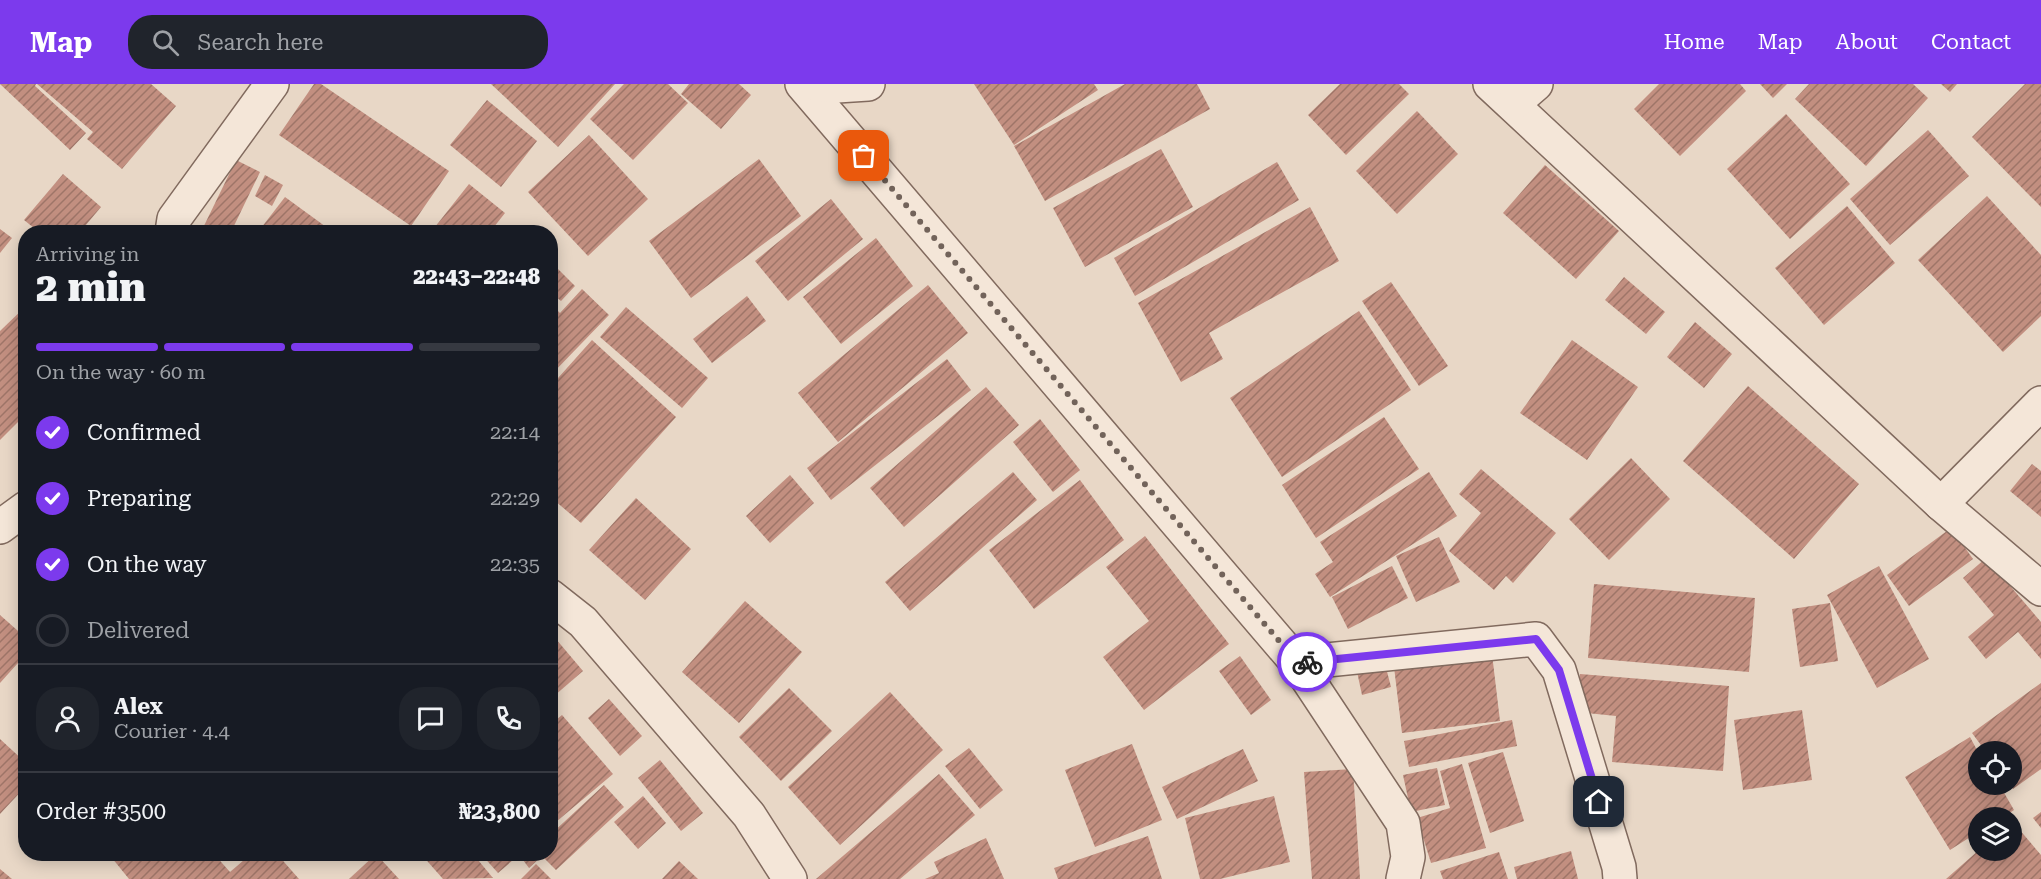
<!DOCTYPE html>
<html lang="en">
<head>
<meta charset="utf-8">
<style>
	:root { --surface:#171b24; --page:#20242c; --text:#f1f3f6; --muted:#9ea1a6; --line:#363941; --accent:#7c3aed }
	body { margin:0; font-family:"Roboto Serif",serif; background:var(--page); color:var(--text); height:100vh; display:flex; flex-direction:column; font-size:22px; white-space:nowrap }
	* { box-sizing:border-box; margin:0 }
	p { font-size:20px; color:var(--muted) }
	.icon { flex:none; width:33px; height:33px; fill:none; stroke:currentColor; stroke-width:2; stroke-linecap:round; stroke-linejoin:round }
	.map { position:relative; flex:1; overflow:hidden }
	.side { position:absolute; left:18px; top:141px; width:540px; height:636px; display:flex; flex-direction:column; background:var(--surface); border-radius:24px; box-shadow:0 3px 15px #0003 }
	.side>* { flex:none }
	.buttons { position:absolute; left:1968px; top:657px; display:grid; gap:12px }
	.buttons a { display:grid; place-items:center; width:54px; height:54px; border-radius:50%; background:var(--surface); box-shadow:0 3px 15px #0003; font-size:30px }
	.pin { position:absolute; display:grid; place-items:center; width:51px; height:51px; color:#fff; margin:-26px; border-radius:12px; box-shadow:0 3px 9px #0006 }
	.courier { position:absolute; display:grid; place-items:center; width:60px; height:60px; margin:-30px; border:4px solid #7c3aed; border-radius:50%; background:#fff; color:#222; box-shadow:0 2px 8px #0007 }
	.summary em { font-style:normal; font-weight:800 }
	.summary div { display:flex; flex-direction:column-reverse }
	.summary { display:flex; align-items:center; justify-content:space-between; height:102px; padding:0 18px }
	h1 { font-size:39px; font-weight:800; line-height:45px }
	.bar { display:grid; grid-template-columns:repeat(4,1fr); gap:9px 6px; align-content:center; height:72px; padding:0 18px }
	.bar i { height:8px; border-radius:4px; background:var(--line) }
	.bar .active { background:var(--accent) }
	.bar p { grid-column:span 4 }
	.line { display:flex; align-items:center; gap:15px; padding:0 18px; border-top:2px solid var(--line) }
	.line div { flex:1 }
	.round { display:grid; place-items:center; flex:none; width:63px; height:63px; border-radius:24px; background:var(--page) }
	ol { padding:0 18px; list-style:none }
	li { display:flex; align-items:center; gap:18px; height:66px }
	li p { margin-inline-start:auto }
	li .icon { padding:6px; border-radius:50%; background:var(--accent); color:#fff; stroke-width:4 }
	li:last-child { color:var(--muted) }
	li i { width:33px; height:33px; border:3px solid var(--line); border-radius:50% }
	header { display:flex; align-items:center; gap:36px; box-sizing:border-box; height:84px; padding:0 30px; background:var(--accent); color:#fff }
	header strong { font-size:28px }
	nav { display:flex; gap:33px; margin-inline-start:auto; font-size:21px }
	.search { width:420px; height:54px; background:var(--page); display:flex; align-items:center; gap:15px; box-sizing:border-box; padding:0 21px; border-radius:24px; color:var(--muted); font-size:22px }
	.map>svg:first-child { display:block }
</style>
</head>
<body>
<header>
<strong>Map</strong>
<div class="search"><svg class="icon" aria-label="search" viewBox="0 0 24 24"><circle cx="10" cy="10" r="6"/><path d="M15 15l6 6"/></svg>Search here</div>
<nav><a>Home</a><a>Map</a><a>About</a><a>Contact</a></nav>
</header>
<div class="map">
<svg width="2041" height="795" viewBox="0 0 2041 795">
	<defs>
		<pattern id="building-hatch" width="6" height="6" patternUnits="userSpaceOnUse" patternTransform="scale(1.5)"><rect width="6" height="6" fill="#c28f80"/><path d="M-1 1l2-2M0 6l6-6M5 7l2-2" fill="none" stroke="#9e7568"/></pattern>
	</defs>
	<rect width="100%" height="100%" fill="#e8d7c6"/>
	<g fill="url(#building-hatch)">
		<polygon points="0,0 36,0 35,2 86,49 70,66"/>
		<polygon points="37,0 151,0 176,22 122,85 87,55 93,48"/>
		<polygon points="314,0 321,0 449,87 411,142 279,51"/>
		<polygon points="491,0 615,0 558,63"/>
		<polygon points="624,0 668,0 688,19 633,76 590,35"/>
		<polygon points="689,0 739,0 751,11 721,45 681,10"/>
		<polygon points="974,0 1094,0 1098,6 1014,61"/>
		<polygon points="1125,0 1197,0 1210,25 1045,117 1014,62"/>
		<polygon points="1340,0 1399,0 1409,10 1346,71 1308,31"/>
		<polygon points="1659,0 1740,0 1746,7 1680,72 1634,25"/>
		<polygon points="1760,0 1787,0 1773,14"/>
		<polygon points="1809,0 1913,0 1928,14 1866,82 1795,15"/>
		<polygon points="1941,0 1957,0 1950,8"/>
		<polygon points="2025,0 2041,0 2041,123 1972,53"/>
		<polygon points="487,16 537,57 501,103 450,61"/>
		<polygon points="1417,27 1458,70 1397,130 1356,87"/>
		<polygon points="1786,30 1850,100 1790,155 1727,85"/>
		<polygon points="1928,46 1969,92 1890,161 1850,115"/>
		<polygon points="589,51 648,115 588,172 528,108"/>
		<polygon points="1161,65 1193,123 1085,183 1053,124"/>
		<polygon points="759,75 801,132 691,214 649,157"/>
		<polygon points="236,76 260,88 231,148 201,148"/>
		<polygon points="1277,78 1299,116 1135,212 1114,174"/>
		<polygon points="1545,81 1619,147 1576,195 1503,129"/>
		<polygon points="63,90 101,123 80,148 39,148 24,136"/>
		<polygon points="265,91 283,101 272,122 255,112"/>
		<polygon points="469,100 505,129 490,148 431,148"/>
		<polygon points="1987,112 2041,171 2041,232 2003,268 1918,176"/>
		<polygon points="285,113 333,148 258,148"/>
		<polygon points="831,115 863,155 788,217 755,177"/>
		<polygon points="1847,122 1895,179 1824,241 1775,184"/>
		<polygon points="1310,123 1339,177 1209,249 1223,275 1181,298 1138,219"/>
		<polygon points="0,145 12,154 0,169"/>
		<polygon points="876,154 913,202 841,260 803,213"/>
		<polygon points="550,177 575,202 561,217 550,208"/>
		<polygon points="1624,193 1665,228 1646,250 1605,216"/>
		<polygon points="1391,198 1448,282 1419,302 1362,217"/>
		<polygon points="928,201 968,249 838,358 798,309"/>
		<polygon points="582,205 609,231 550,292 550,219 560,229"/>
		<polygon points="747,212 766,237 712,279 693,255"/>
		<polygon points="26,222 26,330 0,356 0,247"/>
		<polygon points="626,223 708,294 682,324 600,253"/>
		<polygon points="1359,227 1411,306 1282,393 1230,314"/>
		<polygon points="1695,238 1732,270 1704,304 1667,273"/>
		<polygon points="592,256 676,333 581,439 554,416 550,420 550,303"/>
		<polygon points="1572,256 1638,303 1587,376 1520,329"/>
		<polygon points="947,275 971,306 831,416 807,384"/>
		<polygon points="1748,302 1859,400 1794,475 1683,377"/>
		<polygon points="986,303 1019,341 904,443 870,404"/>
		<polygon points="1384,333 1419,385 1316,454 1282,401"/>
		<polygon points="1040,335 1080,386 1053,408 1013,358"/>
		<polygon points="1631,374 1670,415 1609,476 1569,435"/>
		<polygon points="2032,380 2041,387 2041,433 2010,407"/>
		<polygon points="1481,385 1556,449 1513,499 1506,492 1494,506 1449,467 1481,429 1459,410"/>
		<polygon points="1013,388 1037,416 910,527 885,498"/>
		<polygon points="1429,388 1457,432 1330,513 1315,490 1333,478 1320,458"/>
		<polygon points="790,391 814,419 770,459 746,432"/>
		<polygon points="1080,396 1124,456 1034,525 989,466"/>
		<polygon points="636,414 691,465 645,516 589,466"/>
		<polygon points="1951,444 1973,475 1909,522 1887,491"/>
		<polygon points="1145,452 1229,560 1144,626 1103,573 1149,537 1106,483"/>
		<polygon points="1439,453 1460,498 1416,518 1396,472"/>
		<polygon points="1986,474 2041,538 2041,575 2018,548 1986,575 1968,553 1994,531 1963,494"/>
		<polygon points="1392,482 1408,514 1348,545 1332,513"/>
		<polygon points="1879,482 1929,575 1877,604 1827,511"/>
		<polygon points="1594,500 1755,514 1749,588 1588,574"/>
		<polygon points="745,517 802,568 739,639 682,588"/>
		<polygon points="1830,519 1838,577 1800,583 1792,525"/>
		<polygon points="0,531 26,554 26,570 0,599"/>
		<polygon points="550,548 583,587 554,612 550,608"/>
		<polygon points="1492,570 1500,637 1402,649 1394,583"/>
		<polygon points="1240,572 1271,616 1251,631 1219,587"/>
		<polygon points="1384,576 1391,603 1362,611 1356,583"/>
		<polygon points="1580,590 1729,602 1723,687 1612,678 1616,632 1577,628"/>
		<polygon points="2041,599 2041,685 2013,705 2010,700 2012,668 1986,668 1972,649"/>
		<polygon points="789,604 832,647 781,697 739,653"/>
		<polygon points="890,608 943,666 840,761 788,703"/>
		<polygon points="609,615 642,652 620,672 588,634"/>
		<polygon points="1802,626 1812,696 1743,706 1734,636"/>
		<polygon points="562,631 613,690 550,743 550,641"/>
		<polygon points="1512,636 1517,662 1409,683 1404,657"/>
		<polygon points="1970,653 1978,668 1978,700 1999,700 2014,726 2002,734 1978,734 1978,748 1950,766 1905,693"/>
		<polygon points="0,655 26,679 26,702 0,730"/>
		<polygon points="1132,660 1162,736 1095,763 1065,686"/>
		<polygon points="969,664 1003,706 980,725 945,682"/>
		<polygon points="1243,665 1258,697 1177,735 1162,703"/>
		<polygon points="1503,668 1524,737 1490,749 1468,679"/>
		<polygon points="660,676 703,729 681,747 638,694"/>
		<polygon points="1462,680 1486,764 1431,779 1417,734 1450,724 1440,687"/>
		<polygon points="1437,684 1445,721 1411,728 1403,691"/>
		<polygon points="1353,685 1360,795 1312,795 1304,688"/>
		<polygon points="939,690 975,731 900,795 816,795"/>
		<polygon points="604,701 624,723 556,786 542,772 529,784 523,776 530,770 550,770 550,751"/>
		<polygon points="643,712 666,739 638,765 614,738"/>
		<polygon points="1274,712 1290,778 1220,795 1200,795 1185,734"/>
		<polygon points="2041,728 2041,744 2033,734"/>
		<polygon points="2013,738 2041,771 2041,795 1946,795 1979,766 2012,766"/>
		<polygon points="1148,752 1162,795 1058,795 1054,784"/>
		<polygon points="986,754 1004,795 925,795 939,789 934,778"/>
		<polygon points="1571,767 1578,795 1517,795 1514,783"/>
		<polygon points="1499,768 1508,795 1443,795 1440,787"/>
		<polygon points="117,770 214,770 230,788 251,770 277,770 299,795 129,795 112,774"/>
		<polygon points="376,770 399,795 349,795"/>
		<polygon points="421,770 473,770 493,794 443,795"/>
		<polygon points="481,770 520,770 498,789"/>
		<polygon points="679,777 698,795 662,795"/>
		<polygon points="536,780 551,795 521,795"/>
		<polygon points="0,785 12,795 0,795"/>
	</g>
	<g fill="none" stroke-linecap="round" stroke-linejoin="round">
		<g stroke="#816a5e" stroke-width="36">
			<g id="street">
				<polyline points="802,0 1297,579 1403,739 1408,773 1403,795"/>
				<polyline points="817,0 837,2 868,0"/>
				<polyline points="1490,0 1941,420 2041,505"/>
				<polyline points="1513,20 1536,0"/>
				<polyline points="172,148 174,135 272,0"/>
				<polyline points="1941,420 2041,319"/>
				<polyline points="0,443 26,424"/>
				<polyline points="550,512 583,538 749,731 790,795"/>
				<polyline points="1297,579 1536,555 1559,586 1619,783 1620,795"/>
			</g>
		</g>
		<use href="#street" stroke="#f4e6d8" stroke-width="33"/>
	</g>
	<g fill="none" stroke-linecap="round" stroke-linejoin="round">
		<polyline stroke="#72635a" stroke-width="6" stroke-dasharray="0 10.8" points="864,72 1298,579 1307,578"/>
		<polyline stroke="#7c3aed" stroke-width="8" points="1307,578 1536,555 1559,586 1599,718"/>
	</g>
</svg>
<div class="buttons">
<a><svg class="icon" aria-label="locate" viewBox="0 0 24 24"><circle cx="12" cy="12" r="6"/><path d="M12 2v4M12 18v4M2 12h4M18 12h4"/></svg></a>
<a><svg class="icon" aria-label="layers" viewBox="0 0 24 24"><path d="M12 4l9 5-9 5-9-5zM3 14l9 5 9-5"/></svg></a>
</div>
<div class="pin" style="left:864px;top:72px;background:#ea580c"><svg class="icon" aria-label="bag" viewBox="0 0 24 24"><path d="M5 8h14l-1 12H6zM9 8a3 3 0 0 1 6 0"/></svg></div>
<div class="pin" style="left:1599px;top:718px;background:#1f2937"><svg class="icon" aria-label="home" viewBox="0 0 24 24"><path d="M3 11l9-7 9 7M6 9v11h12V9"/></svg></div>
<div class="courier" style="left:1307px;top:578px"><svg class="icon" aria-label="bike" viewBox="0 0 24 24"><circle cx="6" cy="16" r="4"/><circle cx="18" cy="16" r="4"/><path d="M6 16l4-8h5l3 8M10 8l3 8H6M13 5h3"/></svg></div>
<section class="side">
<div class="summary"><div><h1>2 min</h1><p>Arriving in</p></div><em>22:43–22:48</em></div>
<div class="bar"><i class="active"></i><i class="active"></i><i class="active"></i><i></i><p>On the way · 60 m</p></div>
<ol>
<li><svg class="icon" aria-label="check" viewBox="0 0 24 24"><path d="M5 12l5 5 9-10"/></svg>Confirmed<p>22:14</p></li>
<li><svg class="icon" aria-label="check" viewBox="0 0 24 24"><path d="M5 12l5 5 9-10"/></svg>Preparing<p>22:29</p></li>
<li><svg class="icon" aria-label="check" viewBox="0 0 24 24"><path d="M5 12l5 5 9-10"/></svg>On the way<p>22:35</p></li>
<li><i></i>Delivered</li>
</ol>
<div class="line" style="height:108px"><a class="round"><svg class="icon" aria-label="person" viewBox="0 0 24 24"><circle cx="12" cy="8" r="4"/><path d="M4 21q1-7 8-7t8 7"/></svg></a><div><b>Alex</b><p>Courier · 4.4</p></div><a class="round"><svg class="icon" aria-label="chat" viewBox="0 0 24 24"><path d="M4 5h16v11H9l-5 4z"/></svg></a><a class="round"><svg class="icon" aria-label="phone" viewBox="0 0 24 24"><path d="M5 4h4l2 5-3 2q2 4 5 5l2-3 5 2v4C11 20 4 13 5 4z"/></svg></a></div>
<div class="line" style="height:78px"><div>Order #3500</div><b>₦23,800</b></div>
</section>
</div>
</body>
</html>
